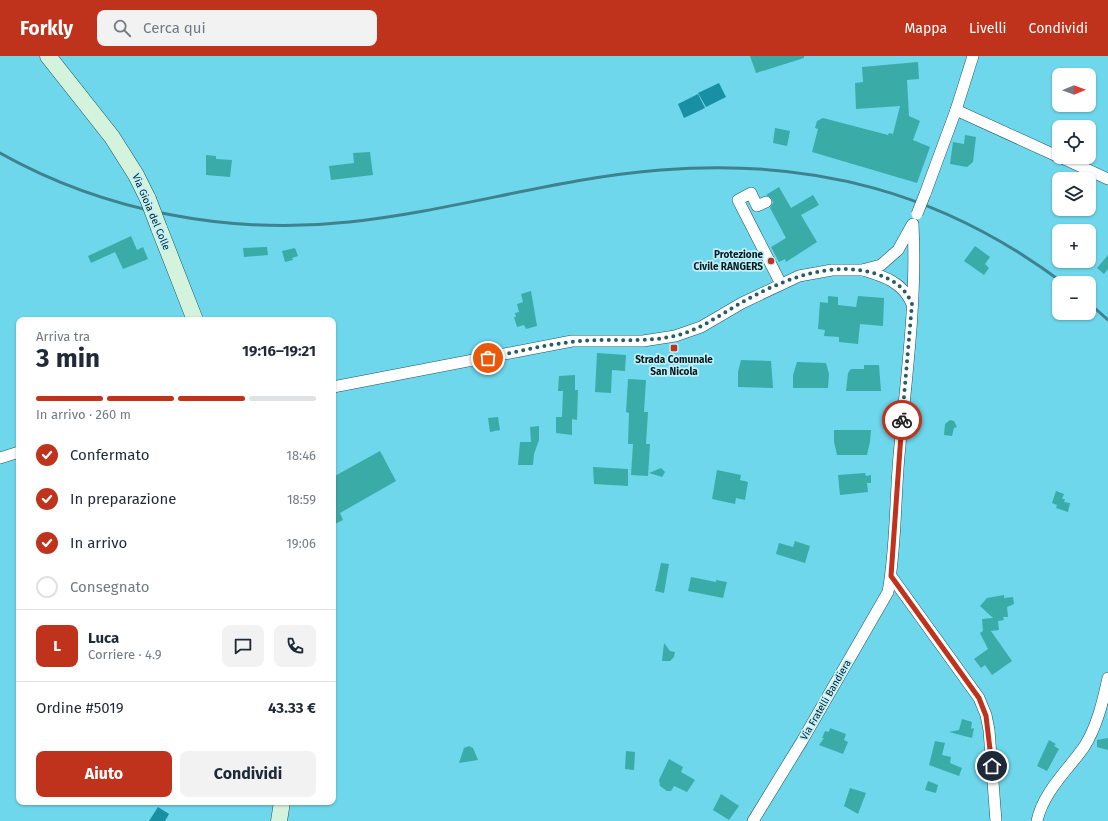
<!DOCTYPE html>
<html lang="it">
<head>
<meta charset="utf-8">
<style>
	:root { --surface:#fff; --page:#f2f2f3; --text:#1f2937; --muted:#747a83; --line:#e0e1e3; --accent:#bf331d }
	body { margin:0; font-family:"Fira Sans",sans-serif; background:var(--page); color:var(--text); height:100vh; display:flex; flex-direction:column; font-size:15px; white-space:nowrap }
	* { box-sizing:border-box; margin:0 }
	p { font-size:13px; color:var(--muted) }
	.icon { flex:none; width:22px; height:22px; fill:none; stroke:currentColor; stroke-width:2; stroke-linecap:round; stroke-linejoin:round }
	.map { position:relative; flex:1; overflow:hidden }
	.details { position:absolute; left:16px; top:261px; width:320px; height:488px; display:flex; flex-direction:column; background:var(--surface); border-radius:8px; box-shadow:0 1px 3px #0004 }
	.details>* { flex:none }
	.needle { width:26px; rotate:89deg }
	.tools { position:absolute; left:1052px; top:12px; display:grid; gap:8px }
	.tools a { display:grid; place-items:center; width:44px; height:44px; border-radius:8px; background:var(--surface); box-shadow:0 1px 3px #0004; font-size:20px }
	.pin { position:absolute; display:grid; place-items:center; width:34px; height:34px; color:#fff; margin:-17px; border:2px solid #fff; border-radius:50%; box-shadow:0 1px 4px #0007 }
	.courier { position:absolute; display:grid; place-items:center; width:40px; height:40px; margin:-20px; border:3px solid #bf331d; border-radius:50%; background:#fff; color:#222; box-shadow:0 1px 5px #0007 }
	.overview em { font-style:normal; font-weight:700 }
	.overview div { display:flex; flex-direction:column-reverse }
	.overview { display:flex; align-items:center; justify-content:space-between; height:68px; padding:0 20px }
	h1 { font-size:26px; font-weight:700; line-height:30px }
	.bar { display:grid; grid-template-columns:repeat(4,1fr); gap:6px 4px; align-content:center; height:48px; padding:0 20px }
	.bar i { height:5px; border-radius:3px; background:var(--line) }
	.bar .on { background:var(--accent) }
	.bar p { grid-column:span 4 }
	.line { display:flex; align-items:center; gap:10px; padding:0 20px; border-top:1px solid var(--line) }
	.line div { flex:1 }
	.round { display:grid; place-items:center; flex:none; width:42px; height:42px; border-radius:8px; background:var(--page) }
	ol { padding:0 20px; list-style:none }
	li { display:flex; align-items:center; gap:12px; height:44px }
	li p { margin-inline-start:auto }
	li .icon { padding:4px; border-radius:50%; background:var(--accent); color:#fff; stroke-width:4 }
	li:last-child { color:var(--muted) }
	li i { width:22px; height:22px; border:2px solid var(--line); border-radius:50% }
	.primary-button { display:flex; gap:8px; margin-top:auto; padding:8px 20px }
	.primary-button a { flex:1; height:46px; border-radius:8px; background:var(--accent); color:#fff; font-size:16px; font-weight:700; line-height:46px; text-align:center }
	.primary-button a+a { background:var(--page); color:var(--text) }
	header { display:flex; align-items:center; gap:24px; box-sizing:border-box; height:56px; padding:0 20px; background:var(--accent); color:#fff }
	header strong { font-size:19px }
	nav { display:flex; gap:22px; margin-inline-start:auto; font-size:14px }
	.search { width:280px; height:36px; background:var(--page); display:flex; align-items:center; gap:10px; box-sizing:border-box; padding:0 14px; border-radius:8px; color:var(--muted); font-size:15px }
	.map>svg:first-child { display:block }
</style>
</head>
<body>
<header>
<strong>Forkly</strong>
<div class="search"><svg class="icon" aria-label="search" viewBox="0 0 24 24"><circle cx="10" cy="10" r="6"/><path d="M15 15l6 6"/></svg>Cerca qui</div>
<nav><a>Mappa</a><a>Livelli</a><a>Condividi</a></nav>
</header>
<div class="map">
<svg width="1108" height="765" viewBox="0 0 1108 765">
	<rect width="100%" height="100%" fill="#6ed7eb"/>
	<g fill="#188fa2">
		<polygon points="719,27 726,41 706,51 698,37"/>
		<polygon points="698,38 705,52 684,62 678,48"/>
		<polygon points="158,751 169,758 165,765 149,765"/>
	</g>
	<g fill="#3baba7">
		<polygon points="750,0 804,0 804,2 756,17"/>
		<polygon points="918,6 919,23 907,24 909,60 920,65 913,84 930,91 917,127 812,96 818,73 815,72 817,65 823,62 888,79 889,77 893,78 900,50 856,53 855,27 863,26 862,11"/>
		<polygon points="775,72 790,75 787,90 773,87"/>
		<polygon points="965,79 976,81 973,106 967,111 950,108 953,86 964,88"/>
		<polygon points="370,96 373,119 331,124 329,110 354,107 353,97"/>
		<polygon points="206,99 216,100 216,103 232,104 230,121 206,119"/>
		<polygon points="779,131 791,152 813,139 819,149 801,159 817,186 786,206 785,203 779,206 771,191 786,182 770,152 773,147 772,143 766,139"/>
		<polygon points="131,180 137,194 143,191 148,203 123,213 115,196 91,207 88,200"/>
		<polygon points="975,190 990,201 985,208 989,212 984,219 964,205"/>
		<polygon points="267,191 268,199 244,201 243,192"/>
		<polygon points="295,192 298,200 292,202 293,204 285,206 282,195"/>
		<polygon points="1108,199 1108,213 1104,218 1097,212"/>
		<polygon points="531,235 537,270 526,273 524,269 517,271 514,261 516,261 515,257 519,256 517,248 523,246 521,238"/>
		<polygon points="828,240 838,241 838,249 856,251 858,240 884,242 883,270 860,268 858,288 839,286 839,281 824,280 825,274 818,273 820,246 828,247"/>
		<polygon points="597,297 626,299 625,315 612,314 611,337 595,336"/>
		<polygon points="741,304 771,305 773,332 738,331 738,316"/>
		<polygon points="797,306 826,307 829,318 828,332 793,332 793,319"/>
		<polygon points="864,309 879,309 881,335 846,335 848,317 851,313 864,313"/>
		<polygon points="575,319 575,334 578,334 577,364 572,363 572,379 556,377 556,361 562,361 563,335 558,335 559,320"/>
		<polygon points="628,323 646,324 644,356 648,356 646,388 650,388 648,420 631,419 633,388 628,388 629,357 626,356"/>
		<polygon points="498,361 500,374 490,376 488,362"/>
		<polygon points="950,364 954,365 957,371 954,372 952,380 944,379 945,368"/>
		<polygon points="539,370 539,384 534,398 533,409 518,409 520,386 531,386 530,371"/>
		<polygon points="834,374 871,374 870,386 867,399 837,399 834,386"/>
		<polygon points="380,395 396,425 340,457 343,464 333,469 333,421"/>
		<polygon points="593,411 628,413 628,430 594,428"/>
		<polygon points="661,412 665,416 662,421 649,417"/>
		<polygon points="717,414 741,419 740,424 748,426 745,444 736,442 735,448 712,443"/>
		<polygon points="865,417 866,420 871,419 871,427 867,427 868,436 840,439 838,419"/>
		<polygon points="1056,435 1064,438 1062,443 1065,443 1064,446 1070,447 1068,456 1056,452 1057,449 1052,447"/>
		<polygon points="795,485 810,490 805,507 776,498 779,487 793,491"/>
		<polygon points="661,507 669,508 664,537 655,535"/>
		<polygon points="691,521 716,526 716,524 727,526 723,542 688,535"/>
		<polygon points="1004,539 1004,542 1013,541 1014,548 1007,551 1008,561 1003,561 1004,564 998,565 999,574 991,575 1012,605 992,619 985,609 981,612 974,603 988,593 980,577 983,575 982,563 993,562 980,550 987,542"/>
		<polygon points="664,587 670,595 675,596 674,601 670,605 662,605"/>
		<polygon points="962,663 972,666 971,673 974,672 972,682 949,676 959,674"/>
		<polygon points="830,672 846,678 844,684 848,686 843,698 819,689 824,682 822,682 825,675 829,676"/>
		<polygon points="1108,682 1108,694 1097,691 1097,684"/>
		<polygon points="1049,684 1056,688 1054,690 1059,693 1047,715 1037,710"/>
		<polygon points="935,685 945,687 942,699 951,701 950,707 962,712 959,720 929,709"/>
		<polygon points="469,690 473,692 478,704 459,707 464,692"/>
		<polygon points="626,695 635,696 634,714 625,713"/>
		<polygon points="669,703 683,711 681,716 695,724 687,736 674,730 671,735 667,735 660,730 659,724"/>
		<polygon points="928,725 938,729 936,737 925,734"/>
		<polygon points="850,732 866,737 858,758 844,750"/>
		<polygon points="721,738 739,750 729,764 713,754"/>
	</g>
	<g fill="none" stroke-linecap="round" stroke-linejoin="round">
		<g stroke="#1b555f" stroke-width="12">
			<g id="minor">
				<polyline points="956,54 1059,101"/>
				<polyline points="1060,101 1108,123"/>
				<polyline points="925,138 956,54 973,0"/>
				<polyline points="766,146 757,150 751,137 738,144 781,228"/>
				<path d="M 863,214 C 883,220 903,226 912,248"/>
				<polyline points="333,331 572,285 643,285 675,280 701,271 742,247 799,220 832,214 862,214 881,209 898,194 912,169"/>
				<polyline points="0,402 19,396"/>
				<polyline points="891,520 979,642 986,659 989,674 996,765"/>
				<path d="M 753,765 L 802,685 L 888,536 C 896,492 895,445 899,400 C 906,323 917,245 913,168"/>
				<path d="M 1037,765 C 1043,736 1068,714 1084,691 C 1097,671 1103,645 1108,622"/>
			</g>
		</g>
		<g stroke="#1b555f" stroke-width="17">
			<g id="secondary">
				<polyline points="48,0 112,81 136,119 148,143"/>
				<polyline points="159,172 195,264"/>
				<polyline points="279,765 282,746"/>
			</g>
		</g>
		<use href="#minor" stroke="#fff" stroke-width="11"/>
		<use href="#secondary" stroke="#d3f3dc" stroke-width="16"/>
		<g stroke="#3e828f" stroke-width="3">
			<path d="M 0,97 C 105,156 230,179 349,166 C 454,155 556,122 661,114 C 812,102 942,136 1063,227"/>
			<polyline points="1089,247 1108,264"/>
		</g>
		<g stroke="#1b555f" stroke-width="12" stroke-linecap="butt">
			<polyline id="minor-bridge" points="917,158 925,138"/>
		</g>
		<g stroke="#1b555f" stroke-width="17" stroke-linecap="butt">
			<polyline id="secondary-bridge" points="148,143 159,172"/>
		</g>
		<use href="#minor-bridge" stroke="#fff" stroke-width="11"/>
		<use href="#secondary-bridge" stroke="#d3f3dc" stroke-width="16"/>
	</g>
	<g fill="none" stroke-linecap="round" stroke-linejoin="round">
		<path stroke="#295c66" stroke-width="4" stroke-dasharray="0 7.2" d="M 488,302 C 516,296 544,289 571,286 C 606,281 640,288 674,280 C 698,275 718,260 739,248 C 779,225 830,203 877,218 C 893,224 905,231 912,248 L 902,364"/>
		<polyline stroke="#bf331d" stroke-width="5" points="902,364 891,520 979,642 986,660 992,710"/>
	</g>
	<g fill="#bf331d" stroke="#c0f0f9" stroke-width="1.5">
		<circle cx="771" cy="205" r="4"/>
		<rect x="670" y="288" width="8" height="8" rx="2"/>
	</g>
	<g text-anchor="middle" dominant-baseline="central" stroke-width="3.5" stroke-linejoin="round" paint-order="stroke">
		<g font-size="10" fill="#041a1f" stroke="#c0f0f9">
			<text transform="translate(151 156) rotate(67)">Via Gioia del Colle</text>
			<text transform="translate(826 644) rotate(-60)">Via Fratelli Bandiera</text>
		</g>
		<g font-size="10" font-weight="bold" fill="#041a1f" stroke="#c0f0f9" text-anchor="end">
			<text x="763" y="199">Protezione<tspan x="763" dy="12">Civile RANGERS</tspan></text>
			<text x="674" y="304" text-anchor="middle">Strada Comunale<tspan x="674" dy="12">San Nicola</tspan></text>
		</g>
	</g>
</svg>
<div class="tools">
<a><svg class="needle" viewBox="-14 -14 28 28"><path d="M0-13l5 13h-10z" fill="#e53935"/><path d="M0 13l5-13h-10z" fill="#747a83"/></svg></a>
<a><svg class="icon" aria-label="locate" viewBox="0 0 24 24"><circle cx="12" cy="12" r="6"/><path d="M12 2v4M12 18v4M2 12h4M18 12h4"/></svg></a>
<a><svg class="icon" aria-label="layers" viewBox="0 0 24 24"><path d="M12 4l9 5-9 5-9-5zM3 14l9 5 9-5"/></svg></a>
<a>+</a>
<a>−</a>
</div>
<div class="pin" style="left:488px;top:302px;background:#ea580c"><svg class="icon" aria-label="bag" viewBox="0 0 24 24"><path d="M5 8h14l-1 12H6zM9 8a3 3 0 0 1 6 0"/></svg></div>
<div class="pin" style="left:992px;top:710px;background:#1f2937"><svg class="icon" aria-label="home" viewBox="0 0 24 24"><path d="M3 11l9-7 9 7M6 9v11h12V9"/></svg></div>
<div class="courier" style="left:902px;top:364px"><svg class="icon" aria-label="bike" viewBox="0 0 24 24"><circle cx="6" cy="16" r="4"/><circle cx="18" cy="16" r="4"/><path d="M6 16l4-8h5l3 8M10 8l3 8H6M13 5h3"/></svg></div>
<section class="details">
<div class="overview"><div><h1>3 min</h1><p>Arriva tra</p></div><em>19:16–19:21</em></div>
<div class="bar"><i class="on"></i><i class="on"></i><i class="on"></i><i></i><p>In arrivo · 260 m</p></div>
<ol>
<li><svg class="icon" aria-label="check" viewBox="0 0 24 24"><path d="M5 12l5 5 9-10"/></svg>Confermato<p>18:46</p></li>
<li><svg class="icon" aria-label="check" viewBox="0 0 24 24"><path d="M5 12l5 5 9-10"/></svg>In preparazione<p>18:59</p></li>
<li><svg class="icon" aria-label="check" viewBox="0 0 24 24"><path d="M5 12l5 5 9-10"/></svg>In arrivo<p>19:06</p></li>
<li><i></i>Consegnato</li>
</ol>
<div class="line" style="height:72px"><b class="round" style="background:var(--accent);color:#fff">L</b><div><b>Luca</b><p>Corriere · 4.9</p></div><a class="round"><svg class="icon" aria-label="chat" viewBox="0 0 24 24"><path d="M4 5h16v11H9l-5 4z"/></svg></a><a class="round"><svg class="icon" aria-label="phone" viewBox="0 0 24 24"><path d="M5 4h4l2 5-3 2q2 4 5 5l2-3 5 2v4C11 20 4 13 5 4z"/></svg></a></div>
<div class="line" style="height:52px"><div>Ordine #5019</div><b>43.33 €</b></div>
<div class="primary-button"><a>Aiuto</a><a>Condividi</a></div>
</section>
</div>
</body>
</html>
